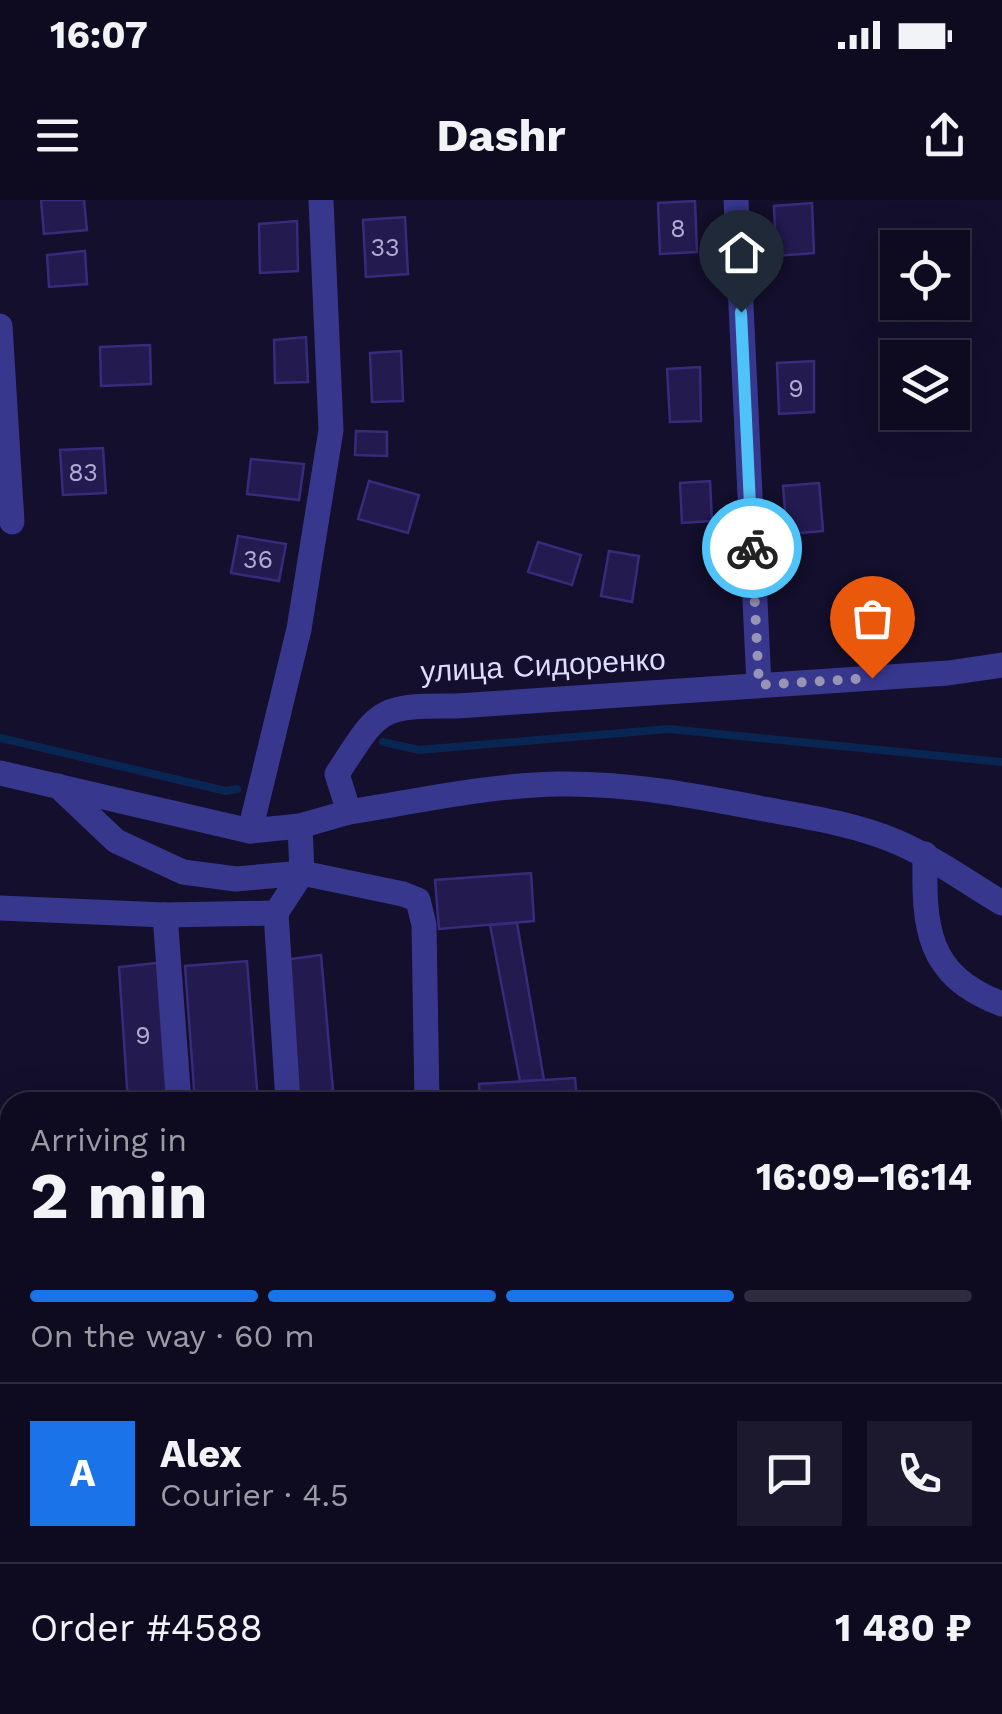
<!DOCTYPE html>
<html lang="en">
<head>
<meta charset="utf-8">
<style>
	:root { --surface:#0e0b21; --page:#1c192e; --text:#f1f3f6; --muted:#9b9ba5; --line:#2e2b3f; --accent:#1a73e8 }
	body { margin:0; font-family:"Work Sans",sans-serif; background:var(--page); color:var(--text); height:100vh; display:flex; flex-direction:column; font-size:38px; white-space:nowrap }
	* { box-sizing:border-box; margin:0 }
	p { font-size:32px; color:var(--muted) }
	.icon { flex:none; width:55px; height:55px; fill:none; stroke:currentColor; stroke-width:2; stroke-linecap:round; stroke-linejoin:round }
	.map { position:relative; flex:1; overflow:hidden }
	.side { position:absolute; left:0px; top:892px; width:1002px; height:622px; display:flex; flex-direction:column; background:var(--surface); border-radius:30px 30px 0 0; box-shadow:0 10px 40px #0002,0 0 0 2px var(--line) }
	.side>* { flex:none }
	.tools { position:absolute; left:880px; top:30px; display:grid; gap:20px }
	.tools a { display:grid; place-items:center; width:90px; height:90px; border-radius:0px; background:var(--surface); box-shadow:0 10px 40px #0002,0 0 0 2px var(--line); font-size:50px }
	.pin { position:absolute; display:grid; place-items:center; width:85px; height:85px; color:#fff; margin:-102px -42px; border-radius:50% 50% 50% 0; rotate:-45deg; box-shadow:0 0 10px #0007 }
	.pin .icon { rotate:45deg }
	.courier { position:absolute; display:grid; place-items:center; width:100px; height:100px; margin:-50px; border:8px solid #4fc3f7; border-radius:50%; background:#fff; color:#222; box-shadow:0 2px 12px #0007 }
	.overview em { font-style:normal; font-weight:700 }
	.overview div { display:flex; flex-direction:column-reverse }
	.overview { display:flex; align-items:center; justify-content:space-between; height:170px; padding:0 30px }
	h1 { font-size:65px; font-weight:700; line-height:75px }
	.bar { display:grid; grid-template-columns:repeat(4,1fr); gap:15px 10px; align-content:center; height:120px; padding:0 30px }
	.bar i { height:12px; border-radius:8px; background:var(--line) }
	.bar .current { background:var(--accent) }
	.bar p { grid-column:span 4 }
	.line { display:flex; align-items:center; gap:25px; padding:0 30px; border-top:2px solid var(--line) }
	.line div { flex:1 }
	.round { display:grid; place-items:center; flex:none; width:105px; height:105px; border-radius:0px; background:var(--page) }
	.status { display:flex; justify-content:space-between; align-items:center; height:70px; padding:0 50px; background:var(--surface); direction:ltr }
	.status svg { height:28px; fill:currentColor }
	header { display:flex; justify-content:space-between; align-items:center; height:130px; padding:0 30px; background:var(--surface); font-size:45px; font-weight:700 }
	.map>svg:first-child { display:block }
</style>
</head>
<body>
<div class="status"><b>16:07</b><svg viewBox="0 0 49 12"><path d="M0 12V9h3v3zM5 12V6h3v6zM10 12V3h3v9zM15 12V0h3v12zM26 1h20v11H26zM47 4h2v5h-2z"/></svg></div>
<header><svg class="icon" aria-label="menu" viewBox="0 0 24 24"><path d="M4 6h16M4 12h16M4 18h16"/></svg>Dashr<svg class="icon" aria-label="share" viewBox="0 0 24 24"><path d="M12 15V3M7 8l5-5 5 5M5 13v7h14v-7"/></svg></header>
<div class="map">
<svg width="1002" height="1514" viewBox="0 0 1002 1514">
	<rect width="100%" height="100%" fill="#130f2c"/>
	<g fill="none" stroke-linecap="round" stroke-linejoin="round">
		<g stroke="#092652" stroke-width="8">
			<polyline points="0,538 226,591 237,589"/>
			<polyline points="383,542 419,550 669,529 1002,562"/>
			<polyline points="992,972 1002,965"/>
			<polyline points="272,1514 284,1505"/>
		</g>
	</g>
	<g fill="#231a4f" stroke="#382b7c" stroke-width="2.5">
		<polygon points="41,0 84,0 87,30 44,34"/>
		<polygon points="695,1 697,52 660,54 658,3"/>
		<polygon points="812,3 814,53 776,56 774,6"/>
		<polygon points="405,17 408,74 366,77 363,20"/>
		<polygon points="297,21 298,71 260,73 259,24"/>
		<polygon points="85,51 87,84 49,87 47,55"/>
		<polygon points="306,137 308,182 275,183 274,140"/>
		<polygon points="150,145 151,184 101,186 100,147"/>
		<polygon points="401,151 403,201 372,202 370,153"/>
		<polygon points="814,161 814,212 779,214 777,163"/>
		<polygon points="700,167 701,221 670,222 667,169"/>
		<polygon points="356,231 387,232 387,256 355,255"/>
		<polygon points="103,248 106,293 63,295 60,250"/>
		<polygon points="251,259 304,264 299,300 247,294"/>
		<polygon points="369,281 419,295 408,333 358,319"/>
		<polygon points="710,281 712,321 682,323 680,283"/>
		<polygon points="819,283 823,331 787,334 783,286"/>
		<polygon points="238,336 286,344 279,381 231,373"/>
		<polygon points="538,342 581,355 572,385 528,372"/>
		<polygon points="609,351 639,356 632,402 601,396"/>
		<polygon points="531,673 534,721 439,729 435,680"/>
		<polygon points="517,723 544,880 520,881 490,725"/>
		<polygon points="321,755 334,902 295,902 283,760"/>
		<polygon points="247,761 258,902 195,902 185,766"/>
		<polygon points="157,763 167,902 128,902 119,767"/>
		<polygon points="575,878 577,900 480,902 479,884"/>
	</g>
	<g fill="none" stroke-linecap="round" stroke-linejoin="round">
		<g stroke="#38378e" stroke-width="25">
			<polyline points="736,0 759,485"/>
			<polyline points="0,126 12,322"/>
			<path d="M 0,573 L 250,631 L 300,626 L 349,612 L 337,574 C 379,510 376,505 457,506 L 948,473 L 1002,465"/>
			<polyline points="58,586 116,641 183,672 236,679 302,673 403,694 418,700 424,725 427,902"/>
			<path d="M 349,612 C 418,601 489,585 560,584 C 628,583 697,596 764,609 C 808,617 855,624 897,642 C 934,658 967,682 1002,703"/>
			<polyline points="250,631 299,429 331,230 321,0"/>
			<path d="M 925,654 C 924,727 925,775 1002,804"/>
			<polyline points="0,708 165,715 276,713 302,673 300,626"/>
			<polyline points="276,713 288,902"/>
			<polyline points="165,715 179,902"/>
		</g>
	</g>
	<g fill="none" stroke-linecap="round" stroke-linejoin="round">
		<polyline stroke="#9794b5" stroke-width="10" stroke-dasharray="0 18" points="752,348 759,485 872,478"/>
		<polyline stroke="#4fc3f7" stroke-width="12" points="741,112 752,348"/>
	</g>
	<g text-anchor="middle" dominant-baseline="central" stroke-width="8" stroke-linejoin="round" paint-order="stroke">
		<g font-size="25" fill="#afabd3">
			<text x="678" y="28">8</text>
			<text x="385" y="47">33</text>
			<text x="796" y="188">9</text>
			<text x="83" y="272">83</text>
			<text x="258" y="359">36</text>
			<text x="143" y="835">9</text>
		</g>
		<g font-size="30" fill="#dedbff" stroke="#130f2c">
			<text transform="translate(543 465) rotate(-3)">улица Сидоренко</text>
		</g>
	</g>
</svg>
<div class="tools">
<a><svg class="icon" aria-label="locate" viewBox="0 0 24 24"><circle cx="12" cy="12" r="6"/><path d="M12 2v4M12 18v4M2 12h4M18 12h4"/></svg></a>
<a><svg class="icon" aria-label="layers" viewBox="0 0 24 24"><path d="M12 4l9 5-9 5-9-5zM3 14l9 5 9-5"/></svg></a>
</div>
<div class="pin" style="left:872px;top:478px;background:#ea580c"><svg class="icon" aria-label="bag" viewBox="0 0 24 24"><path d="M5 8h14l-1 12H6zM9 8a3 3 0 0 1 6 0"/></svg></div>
<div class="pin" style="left:741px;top:112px;background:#1f2937"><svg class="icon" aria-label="home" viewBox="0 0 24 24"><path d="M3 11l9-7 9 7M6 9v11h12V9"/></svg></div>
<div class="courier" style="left:752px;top:348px"><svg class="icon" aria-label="bike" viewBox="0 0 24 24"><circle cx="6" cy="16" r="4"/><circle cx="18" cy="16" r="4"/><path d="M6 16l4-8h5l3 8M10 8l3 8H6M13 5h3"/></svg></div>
<section class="side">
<div class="overview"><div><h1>2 min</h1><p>Arriving in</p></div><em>16:09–16:14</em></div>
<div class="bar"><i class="current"></i><i class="current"></i><i class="current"></i><i></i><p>On the way · 60 m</p></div>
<div class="line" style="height:180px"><b class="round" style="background:var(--accent);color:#fff">A</b><div><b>Alex</b><p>Courier · 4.5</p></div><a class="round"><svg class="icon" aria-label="chat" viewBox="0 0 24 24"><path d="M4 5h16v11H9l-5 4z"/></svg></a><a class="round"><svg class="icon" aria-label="phone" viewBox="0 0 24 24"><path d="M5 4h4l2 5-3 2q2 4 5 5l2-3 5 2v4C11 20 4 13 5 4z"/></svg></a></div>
<div class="line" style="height:130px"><div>Order #4588</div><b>1 480 ₽</b></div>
</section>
</div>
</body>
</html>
